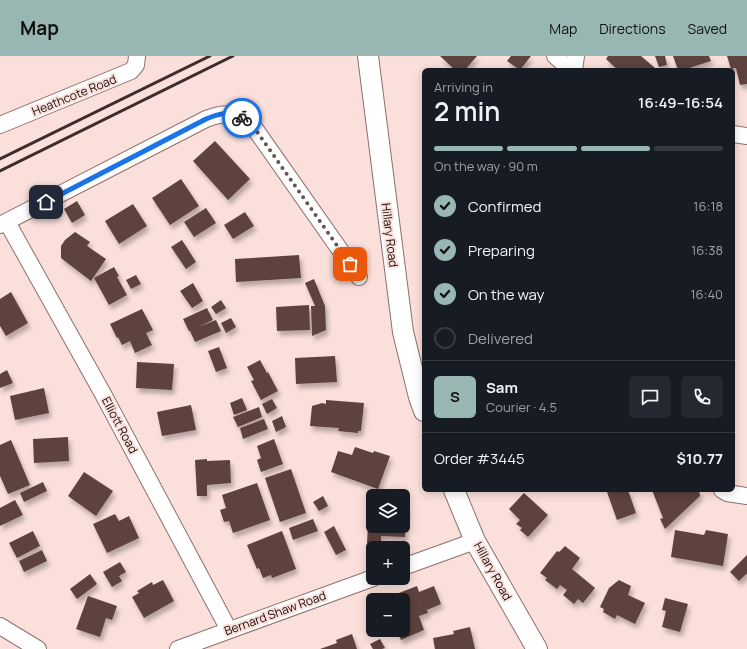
<!DOCTYPE html>
<html lang="en">
<head>
<meta charset="utf-8">
<style>
	:root { --surface:#171b24; --page:#242831; --text:#f1f3f6; --muted:#9ea1a6; --line:#363941; --accent:#99b7b2 }
	body { margin:0; font-family:Manrope,sans-serif; background:var(--page); color:var(--text); height:100vh; display:flex; flex-direction:column; font-size:15px; white-space:nowrap }
	* { box-sizing:border-box; margin:0 }
	p { font-size:13px; color:var(--muted) }
	.icon { flex:none; width:22px; height:22px; fill:none; stroke:currentColor; stroke-width:2; stroke-linecap:round; stroke-linejoin:round }
	.map { position:relative; flex:1; overflow:hidden }
	.details { position:absolute; left:422px; top:12px; width:313px; height:424px; display:flex; flex-direction:column; background:var(--surface); border-radius:6px; box-shadow:0 2px 10px #0003 }
	.details>* { flex:none }
	.buttons { position:absolute; left:366px; top:433px; display:grid; gap:8px }
	.buttons a { display:grid; place-items:center; width:44px; height:44px; border-radius:6px; background:var(--surface); box-shadow:0 2px 10px #0003; font-size:20px }
	.pin { position:absolute; display:grid; place-items:center; width:34px; height:34px; color:#fff; margin:-17px; border-radius:8px; box-shadow:0 2px 6px #0006 }
	.courier { position:absolute; display:grid; place-items:center; width:40px; height:40px; margin:-20px; border:3px solid #1a73e8; border-radius:50%; background:#fff; color:#222; box-shadow:0 1px 5px #0007 }
	.summary em { font-style:normal; font-weight:600 }
	.summary div { display:flex; flex-direction:column-reverse }
	.summary { display:flex; align-items:center; justify-content:space-between; height:68px; padding:0 12px }
	h1 { font-size:26px; font-weight:600; line-height:30px }
	.bar { display:grid; grid-template-columns:repeat(4,1fr); gap:6px 4px; align-content:center; height:48px; padding:0 12px }
	.bar i { height:5px; border-radius:3px; background:var(--line) }
	.bar .on { background:var(--accent) }
	.bar p { grid-column:span 4 }
	.line { display:flex; align-items:center; gap:10px; padding:0 12px; border-top:1px solid var(--line) }
	.line div { flex:1 }
	.round { display:grid; place-items:center; flex:none; width:42px; height:42px; border-radius:6px; background:var(--page) }
	ol { padding:0 12px; list-style:none }
	li { display:flex; align-items:center; gap:12px; height:44px }
	li p { margin-inline-start:auto }
	li .icon { padding:4px; border-radius:50%; background:var(--accent); color:#111; stroke-width:4 }
	li:last-child { color:var(--muted) }
	li i { width:22px; height:22px; border:2px solid var(--line); border-radius:50% }
	header { display:flex; align-items:center; gap:24px; box-sizing:border-box; height:56px; padding:0 20px; background:var(--accent); color:#111 }
	header strong { font-size:19px }
	nav { display:flex; gap:22px; margin-inline-start:auto; font-size:14px }
	.map>svg:first-child { display:block }
</style>
</head>
<body>
<header>
<strong>Map</strong>
<nav><a>Map</a><a>Directions</a><a>Saved</a></nav>
</header>
<div class="map">
<svg width="747" height="593" viewBox="0 0 747 593">
	<defs>
		<filter id="shadow"><feDropShadow dx="2.5" dy="4.5" stdDeviation="2" flood-color="#0004"/></filter>
	</defs>
	<rect width="100%" height="100%" fill="#fadfda"/>
	<g fill="#5d423d" filter="url(#shadow)">
		<polygon points="440,0 477,0 465,14 455,14"/>
		<polygon points="511,0 531,0 520,14 507,5"/>
		<polygon points="608,0 641,0 655,12 653,14 618,14 606,3"/>
		<polygon points="655,0 665,0 667,9 659,11"/>
		<polygon points="673,0 709,0 711,5 683,14 678,14"/>
		<polygon points="727,0 747,0 747,28 740,29 736,12 731,13"/>
		<polygon points="215,85 250,123 228,144 193,105"/>
		<polygon points="181,123 199,150 170,169 152,142"/>
		<polygon points="77,145 85,159 72,167 64,153"/>
		<polygon points="133,148 147,170 119,188 105,165"/>
		<polygon points="206,152 216,167 194,181 184,166"/>
		<polygon points="245,156 254,170 233,183 224,169"/>
		<polygon points="75,176 90,186 87,190 106,203 91,225 61,202 61,190 65,184"/>
		<polygon points="182,184 196,206 186,213 171,191"/>
		<polygon points="299,199 301,222 236,226 235,203"/>
		<polygon points="114,211 119,220 117,221 127,239 109,249 94,222"/>
		<polygon points="136,219 141,228 131,233 126,224"/>
		<polygon points="314,223 325,250 326,274 312,280 311,250 315,250 305,227"/>
		<polygon points="193,227 203,245 192,252 180,235"/>
		<polygon points="11,236 28,267 6,280 0,270 0,243"/>
		<polygon points="221,244 226,252 216,258 211,251"/>
		<polygon points="309,249 310,274 277,275 276,251"/>
		<polygon points="207,252 213,264 198,271 216,264 221,275 195,286 190,275 189,275 183,263"/>
		<polygon points="142,253 153,274 146,277 152,289 135,297 130,285 122,289 118,281 117,282 110,268"/>
		<polygon points="231,262 236,271 226,277 221,267"/>
		<polygon points="219,291 227,312 216,316 208,295"/>
		<polygon points="335,300 337,326 296,328 295,302"/>
		<polygon points="260,304 267,317 268,316 278,335 261,344 251,325 254,324 247,311"/>
		<polygon points="137,306 174,308 172,334 136,332"/>
		<polygon points="7,314 13,327 0,332 0,318"/>
		<polygon points="44,332 49,357 15,364 10,340"/>
		<polygon points="242,342 247,354 234,359 230,347"/>
		<polygon points="272,343 277,352 267,358 262,348"/>
		<polygon points="326,344 364,347 361,375 358,375 358,377 338,375 339,372 310,370 312,350 322,347 326,348"/>
		<polygon points="191,349 196,374 162,380 157,356"/>
		<polygon points="259,351 262,361 238,371 233,361"/>
		<polygon points="282,360 286,371 276,376 272,365"/>
		<polygon points="264,363 268,373 243,383 240,372"/>
		<polygon points="68,381 69,405 34,407 33,383"/>
		<polygon points="274,383 283,408 261,416 257,404 261,402 257,390"/>
		<polygon points="11,384 30,429 8,438 0,420 0,389"/>
		<polygon points="355,391 373,397 374,395 390,400 378,433 331,416 338,395 352,399"/>
		<polygon points="207,403 207,405 230,404 231,427 207,429 207,440 197,440 195,404"/>
		<polygon points="291,413 306,457 280,466 265,422"/>
		<polygon points="84,416 113,435 96,460 68,440"/>
		<polygon points="43,426 47,435 24,446 20,437"/>
		<polygon points="257,427 270,464 233,477 229,465 224,466 220,454 226,452 222,439"/>
		<polygon points="612,434 628,434 636,457 617,464 607,436"/>
		<polygon points="652,434 699,434 700,440 665,473 660,463 663,462"/>
		<polygon points="524,437 548,459 528,481 520,474 522,472 516,468 520,464 509,453"/>
		<polygon points="323,440 328,450 319,455 313,446"/>
		<polygon points="15,444 23,459 0,470 0,452"/>
		<polygon points="369,450 373,450 373,470 403,470 403,451 406,452 405,481 381,480 381,488 367,487"/>
		<polygon points="115,458 119,465 129,460 139,482 107,497 93,468"/>
		<polygon points="313,463 318,475 293,484 289,472"/>
		<polygon points="334,470 346,494 336,499 324,476"/>
		<polygon points="675,474 704,479 706,474 728,478 723,510 671,501"/>
		<polygon points="33,475 40,490 17,502 9,487"/>
		<polygon points="282,475 296,513 272,522 271,519 263,522 259,512 257,513 247,489"/>
		<polygon points="565,490 580,502 572,513 595,532 583,547 578,543 574,548 563,539 567,534 560,529 557,533 545,524 547,522 540,517 557,495 559,496"/>
		<polygon points="42,494 47,505 24,516 19,505"/>
		<polygon points="747,499 747,519 746,518 739,525 730,516"/>
		<polygon points="120,506 126,516 119,520 122,525 112,531 103,516"/>
		<polygon points="90,518 97,528 77,543 70,533"/>
		<polygon points="163,524 174,545 144,562 132,541 139,537 137,535 152,526 153,529"/>
		<polygon points="619,524 631,530 628,539 645,547 635,568 617,559 615,563 603,556 604,553 600,551 609,532"/>
		<polygon points="417,530 419,536 434,530 441,548 427,554 428,557 419,560 424,574 401,584 397,574 403,574 403,544 392,544 391,540"/>
		<polygon points="88,540 117,550 112,564 106,562 100,581 76,573"/>
		<polygon points="665,542 688,548 680,576 662,571 666,555 662,554"/>
		<polygon points="470,571 475,593 435,593 433,582 454,578 453,575"/>
		<polygon points="352,578 357,593 320,593 337,587 336,584"/>
		<polygon points="380,583 385,592 382,593 373,593 370,588"/>
	</g>
	<g fill="none" stroke-linecap="round" stroke-linejoin="round">
		<g stroke="#8e706b" stroke-width="18">
			<g id="minor">
				<polyline points="555,0 571,14"/>
				<polyline points="574,14 576,0"/>
				<polyline points="0,69 131,15 136,9 137,0"/>
				<polyline points="733,78 747,80"/>
				<polyline points="7,166 103,338 229,574"/>
				<path d="M 0,169 L 206,63 C 228,55 235,57 253,70 L 359,221"/>
				<polyline points="722,434 727,437 747,440"/>
				<polyline points="403,511 475,485"/>
				<polyline points="0,570 38,593"/>
				<polyline points="178,593 373,522"/>
			</g>
		</g>
		<g stroke="#8e706b" stroke-width="22">
			<g id="tertiary">
				<polyline points="368,0 403,276 419,341 424,355"/>
				<polyline points="454,434 475,485 537,593"/>
			</g>
		</g>
		<use href="#minor" stroke="#fff" stroke-width="16"/>
		<use href="#tertiary" stroke="#fff" stroke-width="20"/>
		<g stroke="#3b2d2b" stroke-width="3">
			<polyline points="0,103 210,0"/>
			<polyline points="0,115 233,0"/>
		</g>
	</g>
	<g fill="none" stroke-linecap="round" stroke-linejoin="round">
		<polyline stroke="#655552" stroke-width="4" stroke-dasharray="0 7.2" points="242,62 253,70 350,208"/>
		<path stroke="#1a73e8" stroke-width="5" d="M 46,146 L 206,63 C 221,57 227,55 242,62"/>
	</g>
	<g text-anchor="middle" dominant-baseline="central" stroke-width="4" stroke-linejoin="round" paint-order="stroke">
		<g font-size="12" fill="#150a08" stroke="#fadfda">
			<text transform="translate(74 39) rotate(-22)">Heathcote Road</text>
			<text transform="translate(390 179) rotate(83)">Hillary Road</text>
			<text transform="translate(120 369) rotate(62)">Elliott Road</text>
			<text transform="translate(493 515) rotate(61)">Hillary Road</text>
			<text transform="translate(275 557) rotate(-20)">Bernard Shaw Road</text>
		</g>
	</g>
</svg>
<div class="buttons">
<a><svg class="icon" aria-label="layers" viewBox="0 0 24 24"><path d="M12 4l9 5-9 5-9-5zM3 14l9 5 9-5"/></svg></a>
<a>+</a>
<a>−</a>
</div>
<div class="pin" style="left:350px;top:208px;background:#ea580c"><svg class="icon" aria-label="bag" viewBox="0 0 24 24"><path d="M5 8h14l-1 12H6zM9 8a3 3 0 0 1 6 0"/></svg></div>
<div class="pin" style="left:46px;top:146px;background:#1f2937"><svg class="icon" aria-label="home" viewBox="0 0 24 24"><path d="M3 11l9-7 9 7M6 9v11h12V9"/></svg></div>
<div class="courier" style="left:242px;top:62px"><svg class="icon" aria-label="bike" viewBox="0 0 24 24"><circle cx="6" cy="16" r="4"/><circle cx="18" cy="16" r="4"/><path d="M6 16l4-8h5l3 8M10 8l3 8H6M13 5h3"/></svg></div>
<section class="details">
<div class="summary"><div><h1>2 min</h1><p>Arriving in</p></div><em>16:49–16:54</em></div>
<div class="bar"><i class="on"></i><i class="on"></i><i class="on"></i><i></i><p>On the way · 90 m</p></div>
<ol>
<li><svg class="icon" aria-label="check" viewBox="0 0 24 24"><path d="M5 12l5 5 9-10"/></svg>Confirmed<p>16:18</p></li>
<li><svg class="icon" aria-label="check" viewBox="0 0 24 24"><path d="M5 12l5 5 9-10"/></svg>Preparing<p>16:38</p></li>
<li><svg class="icon" aria-label="check" viewBox="0 0 24 24"><path d="M5 12l5 5 9-10"/></svg>On the way<p>16:40</p></li>
<li><i></i>Delivered</li>
</ol>
<div class="line" style="height:72px"><b class="round" style="background:var(--accent);color:#111">S</b><div><b>Sam</b><p>Courier · 4.5</p></div><a class="round"><svg class="icon" aria-label="chat" viewBox="0 0 24 24"><path d="M4 5h16v11H9l-5 4z"/></svg></a><a class="round"><svg class="icon" aria-label="phone" viewBox="0 0 24 24"><path d="M5 4h4l2 5-3 2q2 4 5 5l2-3 5 2v4C11 20 4 13 5 4z"/></svg></a></div>
<div class="line" style="height:52px"><div>Order #3445</div><b>$10.77</b></div>
</section>
</div>
</body>
</html>
